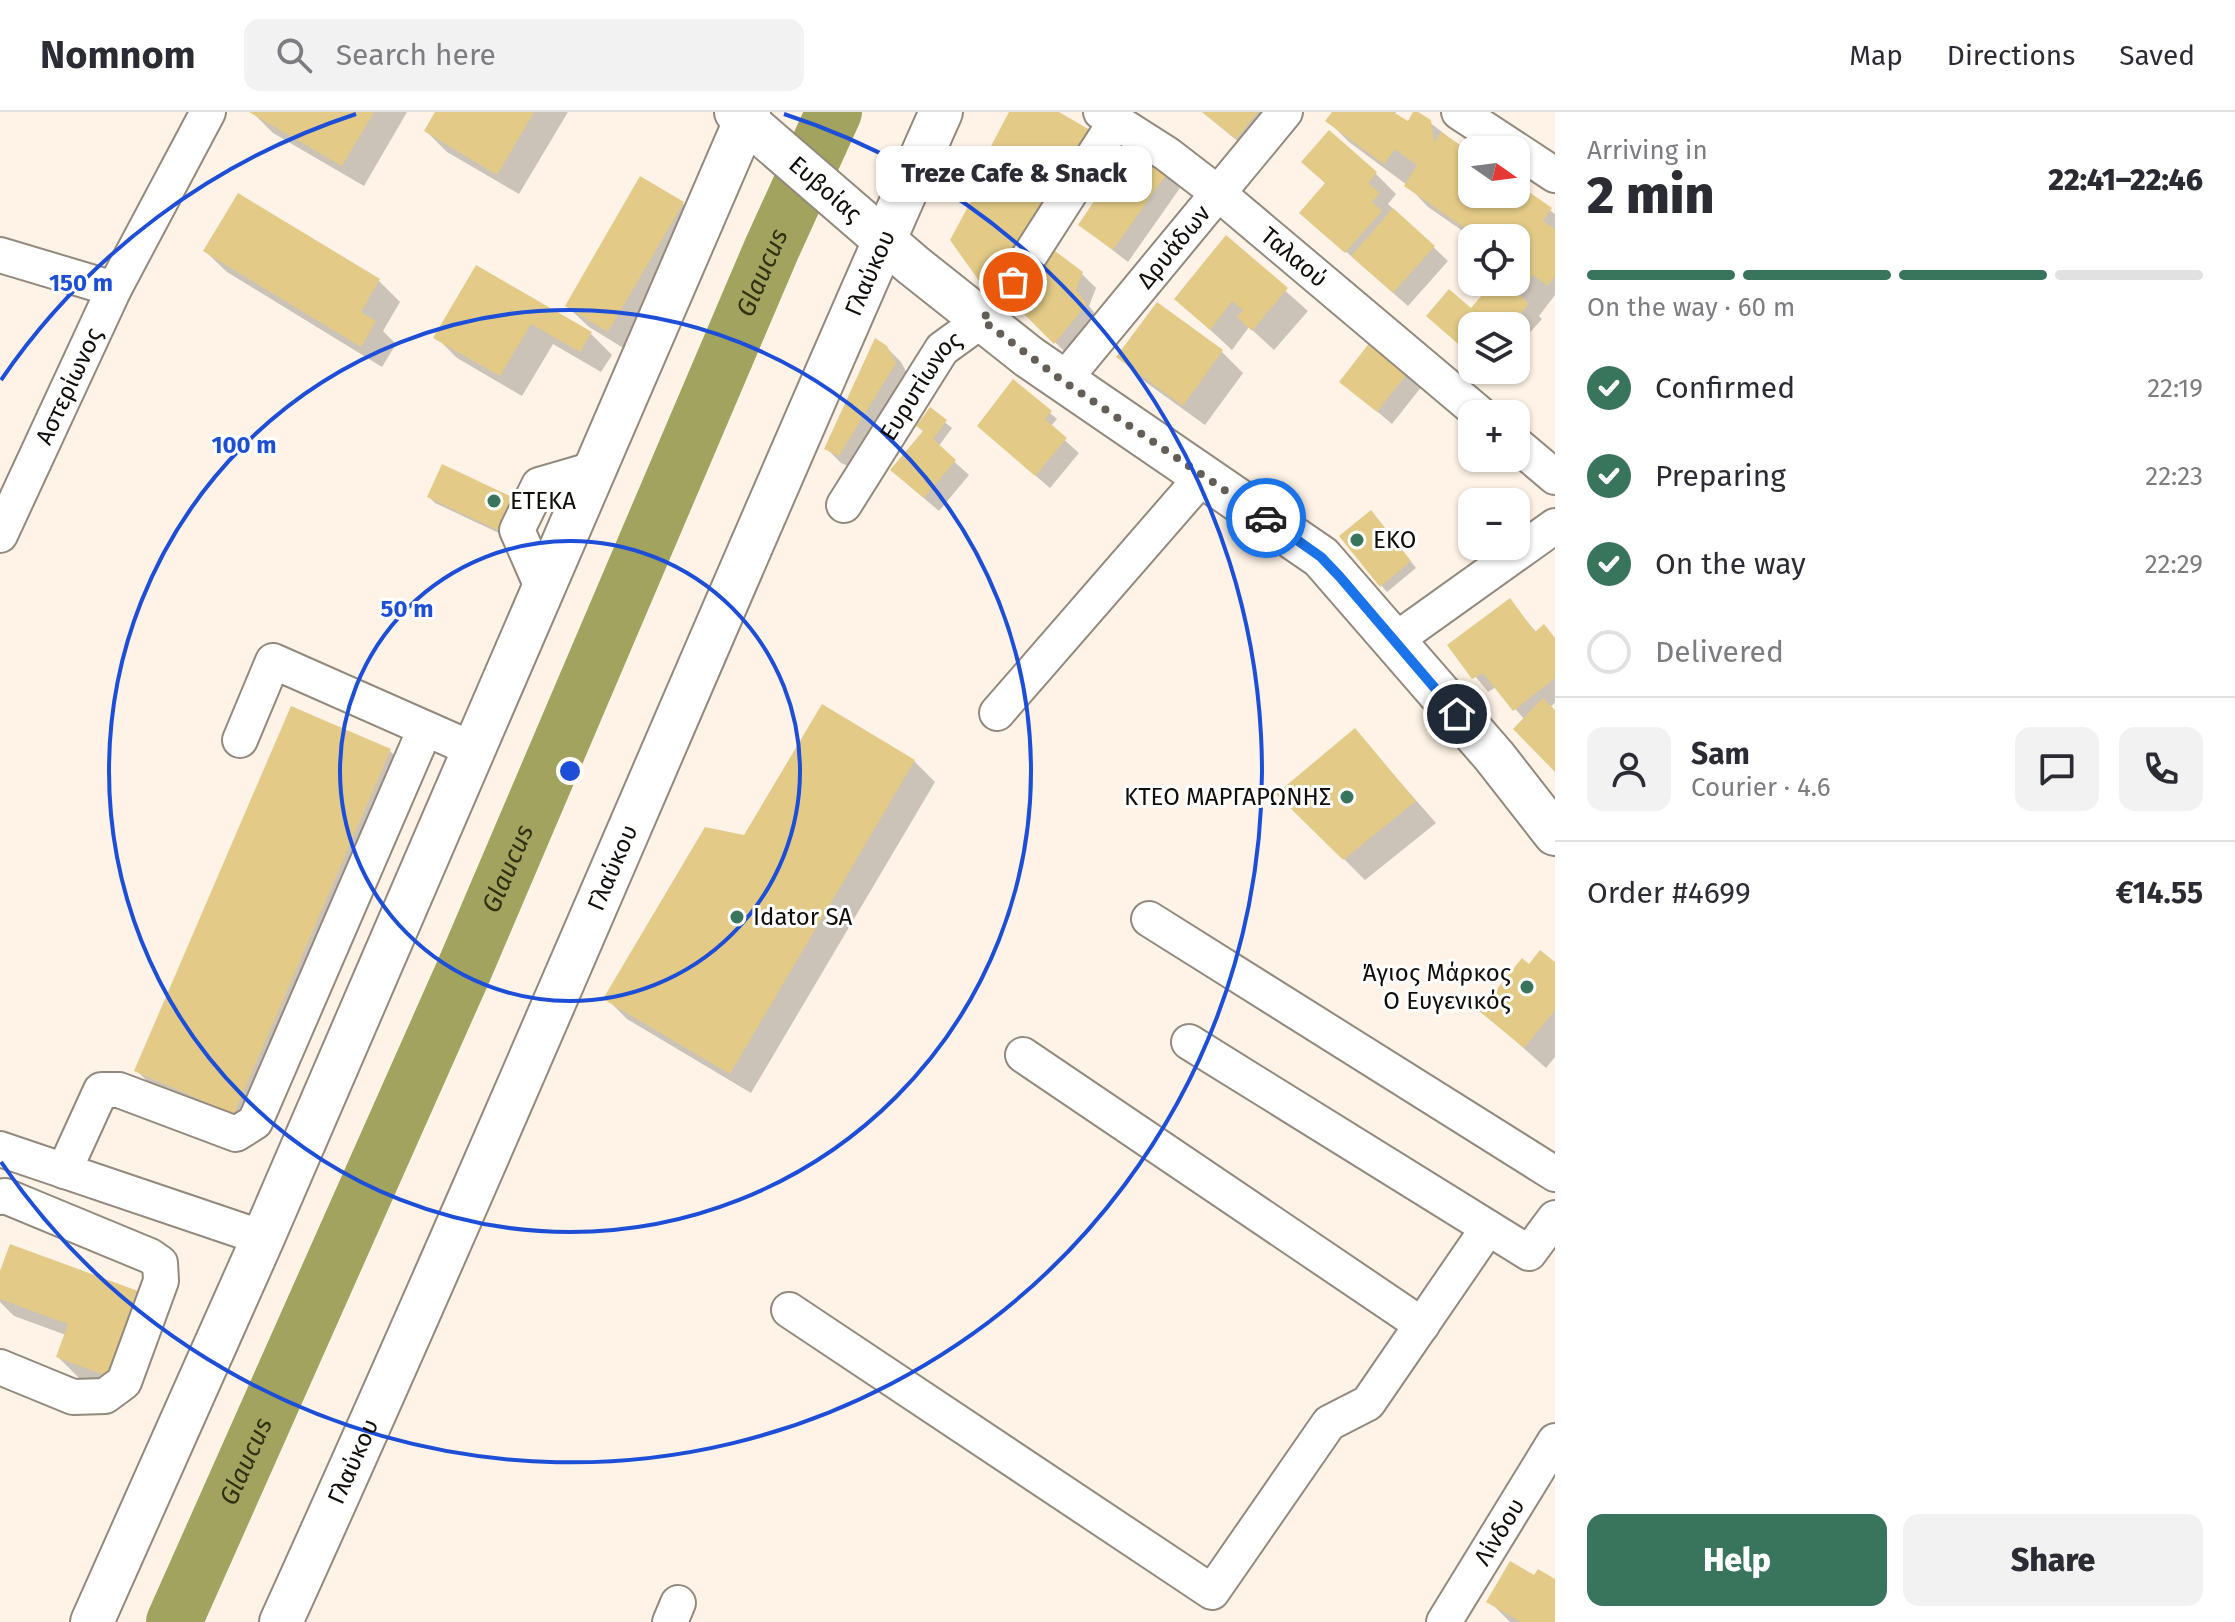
<!DOCTYPE html>
<html lang="en">
<head>
<meta charset="utf-8">
<style>
	:root { --surface:#fff; --page:#f2f2f3; --text:#2b2b33; --muted:#7c7c81; --line:#e1e1e2; --accent:#39745d }
	body { margin:0; font-family:"Fira Sans",sans-serif; background:var(--page); color:var(--text); height:100vh; display:flex; flex-direction:column; font-size:30px; white-space:nowrap }
	* { box-sizing:border-box; margin:0 }
	p { font-size:26px; color:var(--muted) }
	.icon { flex:none; width:44px; height:44px; fill:none; stroke:currentColor; stroke-width:2; stroke-linecap:round; stroke-linejoin:round }
	.map { position:relative; flex:1; overflow:hidden }
	.sheet { display:flex; flex-direction:column; background:var(--surface); width:680px }
	.sheet>* { flex:none }
	.needle { width:52px; rotate:104deg }
	.fabs { position:absolute; left:1458px; top:24px; display:grid; gap:16px }
	.fabs a { display:grid; place-items:center; width:72px; height:72px; border-radius:16px; background:var(--surface); box-shadow:0 2px 6px #0004; font-size:40px }
	.pin { position:absolute; display:grid; place-items:center; width:68px; height:68px; color:#fff; margin:-34px; border:4px solid #fff; border-radius:50%; box-shadow:0 2px 8px #0007 }
	.courier { position:absolute; display:grid; place-items:center; width:80px; height:80px; margin:-40px; border:6px solid #1a73e8; border-radius:50%; background:#fff; color:#222; box-shadow:0 2px 10px #0007 }
	.bubble { position:absolute; height:56px; border-radius:16px; background:var(--surface); box-shadow:0 2px 6px #0004; font-size:26px; font-weight:800; line-height:56px; text-align:center }
	.headline em { font-style:normal; font-weight:800 }
	.headline div { display:flex; flex-direction:column-reverse }
	.headline { display:flex; align-items:center; justify-content:space-between; height:136px; padding:0 32px }
	h1 { font-size:52px; font-weight:800; line-height:60px }
	.bar { display:grid; grid-template-columns:repeat(4,1fr); gap:12px 8px; align-content:center; height:96px; padding:0 32px }
	.bar i { height:10px; border-radius:6px; background:var(--line) }
	.bar .current { background:var(--accent) }
	.bar p { grid-column:span 4 }
	.line { display:flex; align-items:center; gap:20px; padding:0 32px; border-top:2px solid var(--line) }
	.line div { flex:1 }
	.round { display:grid; place-items:center; flex:none; width:84px; height:84px; border-radius:16px; background:var(--page) }
	ol { padding:0 32px; list-style:none }
	li { display:flex; align-items:center; gap:24px; height:88px }
	li p { margin-inline-start:auto }
	li .icon { padding:8px; border-radius:50%; background:var(--accent); color:#fff; stroke-width:4 }
	li:last-child { color:var(--muted) }
	li i { width:44px; height:44px; border:4px solid var(--line); border-radius:50% }
	.primary-button { display:flex; gap:16px; margin-top:auto; padding:16px 32px }
	.primary-button a { flex:1; height:92px; border-radius:16px; background:var(--accent); color:#fff; font-size:32px; font-weight:800; line-height:92px; text-align:center }
	.primary-button a+a { background:var(--page); color:var(--text) }
	header { display:flex; align-items:center; gap:48px; box-sizing:border-box; height:112px; padding:0 40px; background:var(--surface); border-bottom:2px solid var(--line) }
	header strong { font-size:38px }
	nav { display:flex; gap:44px; margin-inline-start:auto; font-size:28px }
	.search { width:560px; height:72px; background:var(--page); display:flex; align-items:center; gap:20px; box-sizing:border-box; padding:0 28px; border-radius:16px; color:var(--muted); font-size:30px }
	main { display:flex; flex:1; min-height:0 }
	.map>svg:first-child { display:block }
</style>
</head>
<body>
<header>
<strong>Nomnom</strong>
<div class="search"><svg class="icon" aria-label="search" viewBox="0 0 24 24"><circle cx="10" cy="10" r="6"/><path d="M15 15l6 6"/></svg>Search here</div>
<nav><a>Map</a><a>Directions</a><a>Saved</a></nav>
</header>
<main>
<div class="map">
<svg width="1555" height="1510" viewBox="0 0 1555 1510">
	<rect width="100%" height="100%" fill="#fef3e6"/>
	<g fill="#0003">
		<polygon points="252,0 407,0 364,74 273,21"/>
		<polygon points="437,0 568,0 519,82 447,40 426,19"/>
		<polygon points="1011,0 1055,0 1166,62 1180,76 1128,150 1080,113 1105,77 1094,67 1092,71 1065,55 1057,67 980,78"/>
		<polygon points="1202,0 1295,0 1251,40"/>
		<polygon points="1335,0 1396,0 1394,3 1408,12 1429,10 1472,43 1472,82 1516,82 1516,73 1555,102 1555,183 1539,204 1542,207 1516,236 1516,214 1472,214 1472,243 1443,217 1471,198 1495,170 1516,170 1516,126 1473,126 1428,95 1407,73 1349,30 1328,9"/>
		<polygon points="1304,50 1375,61 1396,82 1388,92 1448,149 1408,194 1302,101 1327,73"/>
		<polygon points="239,84 379,169 400,190 383,219 396,232 382,255 227,160 205,139"/>
		<polygon points="682,91 704,112 630,240 589,215 567,194"/>
		<polygon points="1226,126 1308,199 1274,238 1249,215 1232,238 1177,187"/>
		<polygon points="476,155 590,221 612,243 601,260 553,232 522,284 457,246 436,225"/>
		<polygon points="1082,162 1096,176 1089,194 1100,208 1069,244 1021,197"/>
		<polygon points="1157,192 1222,240 1243,261 1205,313 1140,266 1119,245"/>
		<polygon points="1372,232 1422,274 1392,312 1342,270"/>
		<polygon points="886,235 901,250 909,266 853,356 841,351 827,337"/>
		<polygon points="1037,290 1057,307 1050,315 1079,341 1050,376 1029,358"/>
		<polygon points="930,298 952,316 938,335 969,363 939,399 906,371"/>
		<polygon points="429,385 522,392 514,428 435,391"/>
		<polygon points="1377,407 1416,456 1387,480 1381,473"/>
		<polygon points="1509,488 1537,521 1555,526 1555,591 1550,595 1555,601 1555,657 1525,608 1496,575 1488,580 1450,533"/>
		<polygon points="1355,619 1436,711 1365,768 1279,682"/>
		<polygon points="390,639 411,660 256,1022 158,980 136,958"/>
		<polygon points="914,649 935,670 751,981 627,907 606,886 745,725"/>
		<polygon points="1555,852 1555,945 1546,956 1482,899 1530,855"/>
		<polygon points="11,1134 137,1181 159,1202 129,1284 79,1266 58,1245 66,1223 14,1204 0,1190 0,1165"/>
		<polygon points="1535,1466 1555,1470 1555,1510 1510,1510 1489,1489"/>
	</g>
	<g fill="none" stroke-linecap="round" stroke-linejoin="round">
		<path stroke="#a2a35f" stroke-width="56" id="s1" d="M 174,1510 L 464,858 L 772,136 L 834,0"/>
	</g>
	<g fill="#e3cb87">
		<polygon points="249,0 374,0 342,54"/>
		<polygon points="435,0 534,0 497,63 424,19"/>
		<polygon points="1009,0 1059,0 1090,18 1070,51 1043,35 1033,51 1062,68 987,180 950,128 977,78 971,72"/>
		<polygon points="1202,0 1258,0 1236,27"/>
		<polygon points="1332,0 1393,0 1408,9 1413,0 1418,0 1431,8 1434,31 1441,20 1472,41 1472,82 1516,82 1516,71 1552,96 1543,109 1555,117 1555,164 1548,174 1533,163 1519,182 1529,192 1510,214 1472,214 1472,228 1464,237 1426,204 1449,177 1471,196 1493,170 1516,170 1516,126 1499,126 1485,116 1478,125 1404,74 1417,53 1395,37 1384,52 1325,9"/>
		<polygon points="1329,18 1377,60 1368,71 1380,81 1372,90 1382,99 1345,141 1299,101 1325,71 1301,50"/>
		<polygon points="1121,27 1168,60 1113,138 1078,113 1103,76 1092,67"/>
		<polygon points="640,64 684,90 608,220 565,194"/>
		<polygon points="238,81 380,167 361,200 376,209 361,235 203,139"/>
		<polygon points="1393,96 1435,134 1393,181 1351,144"/>
		<polygon points="1226,123 1288,176 1252,219 1237,205 1243,198 1232,189 1210,218 1174,187"/>
		<polygon points="1051,136 1083,160 1076,178 1087,192 1054,232 1019,197"/>
		<polygon points="476,153 592,220 580,240 531,212 500,264 433,226"/>
		<polygon points="1157,190 1223,238 1183,294 1116,245"/>
		<polygon points="875,226 887,234 896,251 839,344 824,337"/>
		<polygon points="1371,229 1409,259 1377,300 1339,270"/>
		<polygon points="1013,267 1052,299 1045,307 1067,326 1035,364 977,314"/>
		<polygon points="930,295 947,308 933,327 956,348 924,386 890,358 923,319 916,314"/>
		<polygon points="442,352 523,390 508,423 427,385"/>
		<polygon points="1371,398 1411,449 1380,475 1339,424"/>
		<polygon points="1510,486 1535,520 1544,512 1555,526 1555,566 1513,599 1483,561 1472,567 1447,533"/>
		<polygon points="1543,586 1555,598 1555,660 1513,617"/>
		<polygon points="822,592 915,648 730,962 603,887 705,715 744,723"/>
		<polygon points="291,594 391,637 234,1002 134,959"/>
		<polygon points="1355,616 1416,689 1343,748 1276,682"/>
		<polygon points="1540,838 1555,850 1555,898 1524,936 1479,899 1522,846 1529,852"/>
		<polygon points="10,1132 138,1179 107,1264 56,1245 68,1212 0,1187 0,1159"/>
		<polygon points="1510,1449 1534,1463 1538,1457 1555,1467 1555,1510 1521,1510 1486,1490"/>
	</g>
	<g fill="none" stroke-linecap="round" stroke-linejoin="round">
		<g stroke="#93897d" stroke-width="38">
			<g id="minor">
				<path id="s2" d="M 1101,0 L 1167,42 L 1219,82 L 1480,302"/>
				<polyline points="1459,0 1555,63"/>
				<polyline points="0,143 114,177"/>
				<path id="s3" d="M 1063,269 L 1285,0"/>
				<polyline points="1516,332 1555,365"/>
				<path id="s4" d="M 844,393 L 942,237 L 982,208 L 1005,182 L 1116,9"/>
				<path id="s5" d="M 0,423 L 114,177 L 208,0"/>
				<polyline points="542,475 517,418 539,373 594,357"/>
				<polyline points="1394,529 1555,414"/>
				<polyline points="997,601 1203,364"/>
				<polyline points="240,628 273,549 472,637"/>
				<polyline points="1149,807 1555,1062"/>
				<polyline points="1189,930 1529,1141 1555,1106"/>
				<polyline points="1023,943 1422,1213"/>
				<polyline points="0,1037 263,1126"/>
				<polyline points="64,1059 101,978 119,978 236,1022 255,1010 425,617"/>
				<polyline points="0,1085 5,1084 150,1144 160,1151 161,1169 124,1270 105,1284 73,1285 0,1255"/>
				<polyline points="789,1198 1212,1480 1329,1311 1368,1291 1488,1116"/>
				<polyline points="670,1510 678,1491"/>
				<path id="s6" d="M 1444,1510 L 1555,1329"/>
			</g>
		</g>
		<g stroke="#93897d" stroke-width="46">
			<g id="major">
				<path id="s7" d="M 736,0 L 913,153 L 1029,245 L 1321,445 L 1494,644 L 1555,722"/>
				<polyline points="92,1510 263,1126 749,0"/>
				<path id="s8" d="M 281,1510 C 508,1010 718,502 941,0"/>
			</g>
		</g>
		<use href="#minor" stroke="#fff" stroke-width="34"/>
		<use href="#major" stroke="#fff" stroke-width="42"/>
	</g>
	<g fill="none" stroke-linecap="round" stroke-linejoin="round">
		<polyline stroke="#645e56" stroke-width="8" stroke-dasharray="0 14.4" points="1013,170 982,208 1063,269 1266,406"/>
		<polyline stroke="#1a73e8" stroke-width="10" points="1266,406 1321,445 1340,465 1457,602"/>
	</g>
	<g fill="none" stroke="#1d4ed8" stroke-width="4">
		<circle cx="570" cy="659" r="230"/>
		<circle cx="570" cy="659" r="461"/>
		<path d="M1 268A691 691 0 0 1 356 2M784 2A691 691 0 1 1 1 1050"/>
	</g>
	<g fill="#39745d" stroke="#fff" stroke-width="3">
		<circle cx="494" cy="389" r="8"/>
		<circle cx="1357" cy="428" r="8"/>
		<circle cx="1347" cy="685" r="8"/>
		<circle cx="737" cy="805" r="8"/>
		<circle cx="1527" cy="875" r="8"/>
	</g>
	<g text-anchor="middle" dominant-baseline="central" stroke-width="6" stroke-linejoin="round" paint-order="stroke">
		<g font-size="24" fill="#110d09" stroke="#fff">
			<text stroke="none"><textPath href="#s7" startOffset="118">Ευβοίας</textPath></text>
			<text stroke="none"><textPath href="#s3" startOffset="174">Δρυάδων</textPath></text>
			<text stroke="none"><textPath href="#s2" startOffset="242">Ταλαού</textPath></text>
			<text stroke="none"><textPath href="#s8" startOffset="1472">Γλαύκου</textPath></text>
			<text stroke="none"><textPath href="#s5" startOffset="164">Αστερίωνος</textPath></text>
			<text stroke="none"><textPath href="#s4" startOffset="142">Ευρυτίωνος</textPath></text>
			<text stroke="none"><textPath href="#s8" startOffset="824">Γλαύκου</textPath></text>
			<text stroke="none"><textPath href="#s8" startOffset="176">Γλαύκου</textPath></text>
			<text stroke="none"><textPath href="#s6" startOffset="106">Λίνδου</textPath></text>
		</g>
		<g font-size="24" fill="#110d09" stroke="#fff" text-anchor="start">
			<text x="510" y="389">ΕΤΕΚΑ</text>
			<text x="1373" y="428">ΕΚΟ</text>
			<text x="1331" y="685" text-anchor="end">ΚΤΕΟ ΜΑΡΓΑΡΩΝΗΣ</text>
			<text x="753" y="805">Idator SA</text>
			<text x="1511" y="861" text-anchor="end">Άγιος Μάρκος<tspan x="1511" dy="28">Ο Ευγενικός</tspan></text>
		</g>
		<g font-size="26" font-style="italic" fill="#303112" stroke="#fff">
			<text stroke="none"><textPath href="#s1" startOffset="1472">Glaucus</textPath></text>
			<text stroke="none"><textPath href="#s1" startOffset="824">Glaucus</textPath></text>
			<text stroke="none"><textPath href="#s1" startOffset="176">Glaucus</textPath></text>
		</g>
	</g>
	<circle cx="570" cy="659" r="12" fill="#1d4ed8" stroke="#fff" stroke-width="4"/>
	<g font-size="24" text-anchor="middle" font-weight="bold" fill="#1d4ed8" stroke="#fff" stroke-width="6" stroke-linejoin="round" paint-order="stroke">
		<text x="81" y="179">150 m</text>
		<text x="244" y="341">100 m</text>
		<text x="407" y="505">50 m</text>
	</g>
</svg>
<div class="fabs">
<a><svg class="needle" viewBox="-14 -14 28 28"><path d="M0-13l5 13h-10z" fill="#e53935"/><path d="M0 13l5-13h-10z" fill="#7c7c81"/></svg></a>
<a><svg class="icon" aria-label="locate" viewBox="0 0 24 24"><circle cx="12" cy="12" r="6"/><path d="M12 2v4M12 18v4M2 12h4M18 12h4"/></svg></a>
<a><svg class="icon" aria-label="layers" viewBox="0 0 24 24"><path d="M12 4l9 5-9 5-9-5zM3 14l9 5 9-5"/></svg></a>
<a>+</a>
<a>−</a>
</div>
<div class="pin" style="left:1013px;top:170px;background:#ea580c"><svg class="icon" aria-label="bag" viewBox="0 0 24 24"><path d="M5 8h14l-1 12H6zM9 8a3 3 0 0 1 6 0"/></svg></div>
<div class="pin" style="left:1457px;top:602px;background:#1f2937"><svg class="icon" aria-label="home" viewBox="0 0 24 24"><path d="M3 11l9-7 9 7M6 9v11h12V9"/></svg></div>
<div class="courier" style="left:1266px;top:406px"><svg class="icon" aria-label="car" viewBox="0 0 24 24"><path d="M5 17H2v-5l4-1 3-4h7l3 4 3 1v5h-3M9 17h6M6 11h13"/><circle cx="7" cy="17" r="2"/><circle cx="17" cy="17" r="2"/></svg></div>
<div class="bubble" style="left:876px;top:34px;width:276px">Treze Cafe &amp; Snack</div>
</div>
<section class="sheet">
<div class="headline"><div><h1>2 min</h1><p>Arriving in</p></div><em>22:41–22:46</em></div>
<div class="bar"><i class="current"></i><i class="current"></i><i class="current"></i><i></i><p>On the way · 60 m</p></div>
<ol>
<li><svg class="icon" aria-label="check" viewBox="0 0 24 24"><path d="M5 12l5 5 9-10"/></svg>Confirmed<p>22:19</p></li>
<li><svg class="icon" aria-label="check" viewBox="0 0 24 24"><path d="M5 12l5 5 9-10"/></svg>Preparing<p>22:23</p></li>
<li><svg class="icon" aria-label="check" viewBox="0 0 24 24"><path d="M5 12l5 5 9-10"/></svg>On the way<p>22:29</p></li>
<li><i></i>Delivered</li>
</ol>
<div class="line" style="height:144px"><a class="round"><svg class="icon" aria-label="person" viewBox="0 0 24 24"><circle cx="12" cy="8" r="4"/><path d="M4 21q1-7 8-7t8 7"/></svg></a><div><b>Sam</b><p>Courier · 4.6</p></div><a class="round"><svg class="icon" aria-label="chat" viewBox="0 0 24 24"><path d="M4 5h16v11H9l-5 4z"/></svg></a><a class="round"><svg class="icon" aria-label="phone" viewBox="0 0 24 24"><path d="M5 4h4l2 5-3 2q2 4 5 5l2-3 5 2v4C11 20 4 13 5 4z"/></svg></a></div>
<div class="line" style="height:104px"><div>Order #4699</div><b>€14.55</b></div>
<div class="primary-button"><a>Help</a><a>Share</a></div>
</section>
</main>
</body>
</html>
